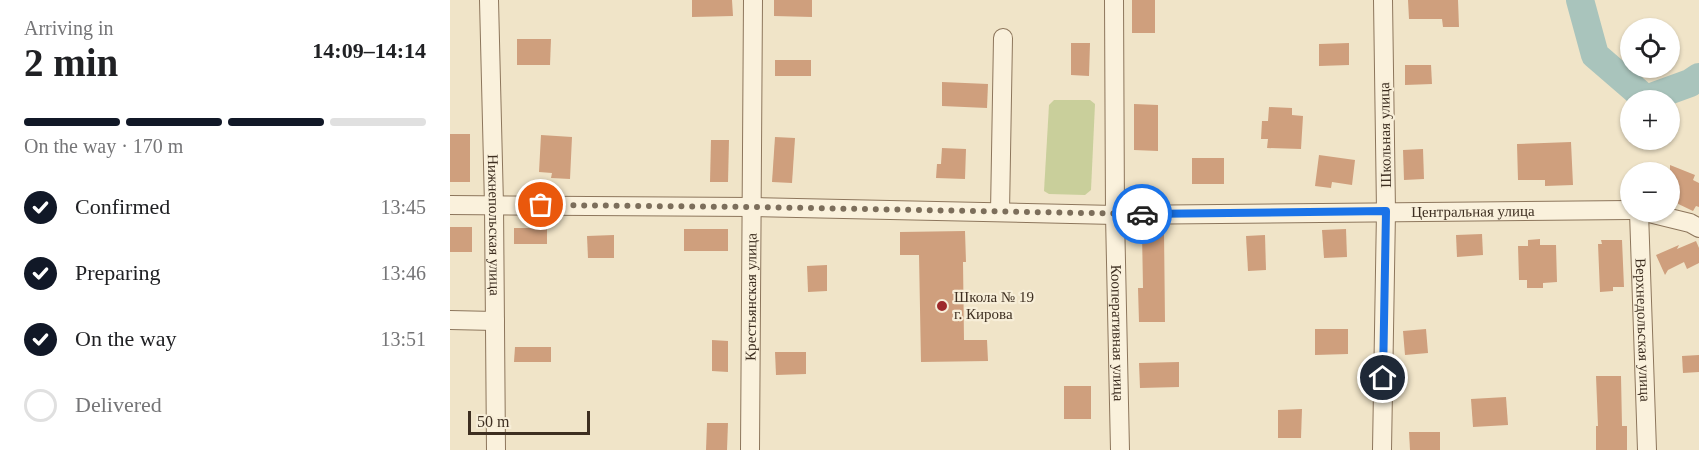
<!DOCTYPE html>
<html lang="en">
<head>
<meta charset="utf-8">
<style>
	:root { --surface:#fff; --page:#f6f6f6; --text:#202124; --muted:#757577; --line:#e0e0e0; --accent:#111827 }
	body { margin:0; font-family:Georgia,serif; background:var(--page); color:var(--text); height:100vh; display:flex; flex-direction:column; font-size:22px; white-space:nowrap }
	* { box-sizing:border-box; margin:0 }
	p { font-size:20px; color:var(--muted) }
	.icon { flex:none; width:33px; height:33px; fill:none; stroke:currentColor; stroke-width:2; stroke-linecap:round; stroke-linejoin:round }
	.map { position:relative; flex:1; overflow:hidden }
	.sheet { display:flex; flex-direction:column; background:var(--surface); width:450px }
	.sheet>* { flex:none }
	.buttons { position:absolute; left:1170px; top:18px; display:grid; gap:12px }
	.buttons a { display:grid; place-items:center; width:60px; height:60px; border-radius:50%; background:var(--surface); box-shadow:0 2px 4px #0004; font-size:30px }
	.scale { position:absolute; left:18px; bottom:15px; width:122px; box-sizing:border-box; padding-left:6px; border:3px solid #3d2e20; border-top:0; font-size:16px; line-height:21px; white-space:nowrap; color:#3d2e20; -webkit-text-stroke:4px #f7eed8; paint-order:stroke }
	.pin { position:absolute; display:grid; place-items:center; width:51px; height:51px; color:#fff; margin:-26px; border:3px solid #fff; border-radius:50%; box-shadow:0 2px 6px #0007 }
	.courier { position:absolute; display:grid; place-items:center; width:60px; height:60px; margin:-30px; border:4px solid #1a73e8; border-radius:50%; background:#fff; color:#222; box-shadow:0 2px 8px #0007 }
	.headline em { font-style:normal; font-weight:700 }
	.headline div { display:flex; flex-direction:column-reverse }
	.headline { display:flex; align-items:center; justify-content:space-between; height:102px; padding:0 24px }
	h1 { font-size:39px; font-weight:700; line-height:45px }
	.bar { display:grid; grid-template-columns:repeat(4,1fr); gap:9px 6px; align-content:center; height:72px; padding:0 24px }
	.bar i { height:8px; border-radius:4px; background:var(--line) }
	.bar .active { background:var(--accent) }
	.bar p { grid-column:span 4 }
	ol { padding:0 24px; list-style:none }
	li { display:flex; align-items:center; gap:18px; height:66px }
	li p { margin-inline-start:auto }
	li .icon { padding:6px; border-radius:50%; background:var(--accent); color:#fff; stroke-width:4 }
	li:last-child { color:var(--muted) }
	li i { width:33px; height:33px; border:3px solid var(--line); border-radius:50% }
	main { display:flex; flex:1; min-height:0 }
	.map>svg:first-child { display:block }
</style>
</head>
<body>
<main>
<section class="sheet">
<div class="headline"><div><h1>2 min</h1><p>Arriving in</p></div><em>14:09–14:14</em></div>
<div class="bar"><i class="active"></i><i class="active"></i><i class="active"></i><i></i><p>On the way · 170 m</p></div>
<ol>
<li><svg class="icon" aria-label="check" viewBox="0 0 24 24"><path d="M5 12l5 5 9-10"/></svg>Confirmed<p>13:45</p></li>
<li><svg class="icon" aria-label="check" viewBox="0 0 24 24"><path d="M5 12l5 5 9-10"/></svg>Preparing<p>13:46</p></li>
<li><svg class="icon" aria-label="check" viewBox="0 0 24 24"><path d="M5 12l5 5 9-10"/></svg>On the way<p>13:51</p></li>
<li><i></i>Delivered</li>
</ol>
</section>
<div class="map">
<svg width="1249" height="450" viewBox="0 0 1249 450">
	<rect width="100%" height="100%" fill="#f0e4c8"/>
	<polygon fill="#c9cf9b" points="604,100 640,100 645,104 641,190 635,195 599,194 594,191 599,105"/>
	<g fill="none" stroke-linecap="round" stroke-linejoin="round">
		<polyline stroke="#a9c4bc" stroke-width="28" points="1130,0 1145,55 1196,99 1240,83 1249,77"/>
	</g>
	<g fill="#cf9f7d">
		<polygon points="242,0 282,0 283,16 242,17"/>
		<polygon points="324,0 362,0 362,17 324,16"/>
		<rect x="682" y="0" width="23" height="33"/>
		<polygon points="958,0 1008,0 1009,27 993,27 992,19 959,19"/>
		<polygon points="67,39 101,39 100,65 67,65"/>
		<polygon points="621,43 640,43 639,76 621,75"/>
		<polygon points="899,43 899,65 869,66 869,44"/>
		<rect x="325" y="60" width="36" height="16"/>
		<polygon points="955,65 981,65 982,84 955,85"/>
		<polygon points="492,82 538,84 537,108 492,106"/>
		<polygon points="684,104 708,105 708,151 684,150"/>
		<polygon points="819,107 842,108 842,115 853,116 851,149 817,148 818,139 811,139 812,121 818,121"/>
		<rect x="0" y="134" width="20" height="48"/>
		<polygon points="91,135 122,137 120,179 101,178 102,173 89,172"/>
		<polygon points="325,137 345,138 342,183 322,182"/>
		<polygon points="261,140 279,140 278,182 260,182"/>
		<polygon points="1121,142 1123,185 1095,186 1095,180 1068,180 1067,144"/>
		<polygon points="492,148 516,149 515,179 486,178 487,164 491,164"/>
		<polygon points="973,149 974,179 954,180 953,150"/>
		<polygon points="869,155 905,160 902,185 882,182 881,188 865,186"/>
		<rect x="742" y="158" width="32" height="26"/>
		<polygon points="1220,165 1245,175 1243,180 1249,183 1249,207 1246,206 1243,211 1220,200"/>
		<rect x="0" y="227" width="22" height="25"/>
		<rect x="64" y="228" width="33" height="16"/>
		<rect x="234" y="229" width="44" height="22"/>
		<polygon points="896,229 897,257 874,258 872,230"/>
		<polygon points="515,231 516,262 513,262 514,340 537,340 538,361 471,362 469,255 450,255 450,232"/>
		<polygon points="714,231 715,322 689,322 688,288 693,288 692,232"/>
		<polygon points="1032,234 1033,255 1007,257 1006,235"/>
		<polygon points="164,235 164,258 138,258 137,236"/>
		<polygon points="815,235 816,270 798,271 796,236"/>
		<polygon points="1090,239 1090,245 1106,245 1107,282 1093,283 1093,288 1077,288 1077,280 1069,280 1068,246 1078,246 1078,240"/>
		<polygon points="1151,240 1172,240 1174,287 1163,287 1163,291 1150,292 1148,244 1152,244"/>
		<polygon points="1246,241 1249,248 1249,263 1237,269 1234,262 1218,270 1215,275 1206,255 1229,245 1227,249"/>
		<polygon points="377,265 377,291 358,292 357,266"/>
		<polygon points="865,329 898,329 898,354 865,355"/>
		<polygon points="976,329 978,353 955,355 953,331"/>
		<polygon points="262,340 278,341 278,372 262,371"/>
		<polygon points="65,347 101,347 101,362 64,362"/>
		<polygon points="325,352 356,352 356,374 326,375"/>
		<polygon points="1249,355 1249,372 1233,373 1232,356"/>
		<polygon points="729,362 729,387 690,388 689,363"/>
		<polygon points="1146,376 1171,376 1172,426 1177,426 1177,450 1146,450 1146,426 1148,426"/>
		<rect x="614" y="386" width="27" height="33"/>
		<polygon points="1056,397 1058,425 1023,427 1021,399"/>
		<polygon points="852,409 851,438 828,438 828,410"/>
		<polygon points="257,423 278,423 277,450 256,450"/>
		<polygon points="959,432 990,432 990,450 960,450"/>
	</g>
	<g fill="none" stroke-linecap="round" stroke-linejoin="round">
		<g stroke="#8d765c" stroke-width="20">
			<g id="minor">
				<path id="s1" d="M 39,0 L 44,205 L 46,450"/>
				<path id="s2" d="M 664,0 L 665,215 L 670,450"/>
				<path id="s3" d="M 0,205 L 302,207 L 665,215 L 1180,210"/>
				<polyline points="550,212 553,38"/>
				<path id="s4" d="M 1189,212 L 1197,450"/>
				<polyline points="1195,212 1240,223 1249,228"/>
				<polyline points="0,320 45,321"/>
				<path id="s5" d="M 300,450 L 303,0"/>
				<polyline points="932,450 936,211 933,0"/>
			</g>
		</g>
		<use href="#minor" stroke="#faf1dc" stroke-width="18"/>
	</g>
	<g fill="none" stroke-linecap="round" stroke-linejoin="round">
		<polyline stroke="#7c6e5b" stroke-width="6" stroke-dasharray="0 10.8" points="91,205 302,207 692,214"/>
		<polyline stroke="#1a73e8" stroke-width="8" points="692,214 936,211 933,378"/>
	</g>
	<circle fill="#9e2a2b" stroke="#f7eed8" stroke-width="2" cx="492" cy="306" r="6"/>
	<g text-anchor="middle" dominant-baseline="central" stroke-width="4.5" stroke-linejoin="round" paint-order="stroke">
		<g font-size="15" fill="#3d2e20" stroke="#f7eed8">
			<text transform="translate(935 135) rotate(-91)">Школьная улица</text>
			<text stroke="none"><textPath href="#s3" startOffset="1023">Центральная улица</textPath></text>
			<text stroke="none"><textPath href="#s1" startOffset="225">Нижнепольская улица</textPath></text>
			<text stroke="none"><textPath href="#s5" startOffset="153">Крестьянская улица</textPath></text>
			<text stroke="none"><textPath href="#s4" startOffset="118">Верхнедольская улица</textPath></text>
			<text stroke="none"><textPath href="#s2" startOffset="333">Кооперативная улица</textPath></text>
		</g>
		<g font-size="15" fill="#3d2e20" stroke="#f7eed8" text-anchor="start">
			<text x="504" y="297">Школа № 19<tspan x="504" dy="17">г. Кирова</tspan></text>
		</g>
	</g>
</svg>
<div class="buttons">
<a><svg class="icon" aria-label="locate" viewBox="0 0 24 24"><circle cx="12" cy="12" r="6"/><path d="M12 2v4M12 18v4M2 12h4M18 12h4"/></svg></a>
<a>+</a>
<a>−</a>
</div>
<div class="scale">50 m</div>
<div class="pin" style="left:91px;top:205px;background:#ea580c"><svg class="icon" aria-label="bag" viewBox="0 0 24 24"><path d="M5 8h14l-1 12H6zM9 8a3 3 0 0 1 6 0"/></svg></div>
<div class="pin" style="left:933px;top:378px;background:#1f2937"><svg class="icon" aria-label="home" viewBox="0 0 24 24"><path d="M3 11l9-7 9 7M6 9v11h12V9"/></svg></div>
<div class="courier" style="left:692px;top:214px"><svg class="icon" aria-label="car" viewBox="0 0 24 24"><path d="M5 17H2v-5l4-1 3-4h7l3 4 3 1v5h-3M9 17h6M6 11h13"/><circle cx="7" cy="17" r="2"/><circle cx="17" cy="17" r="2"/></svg></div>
</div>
</main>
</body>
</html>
